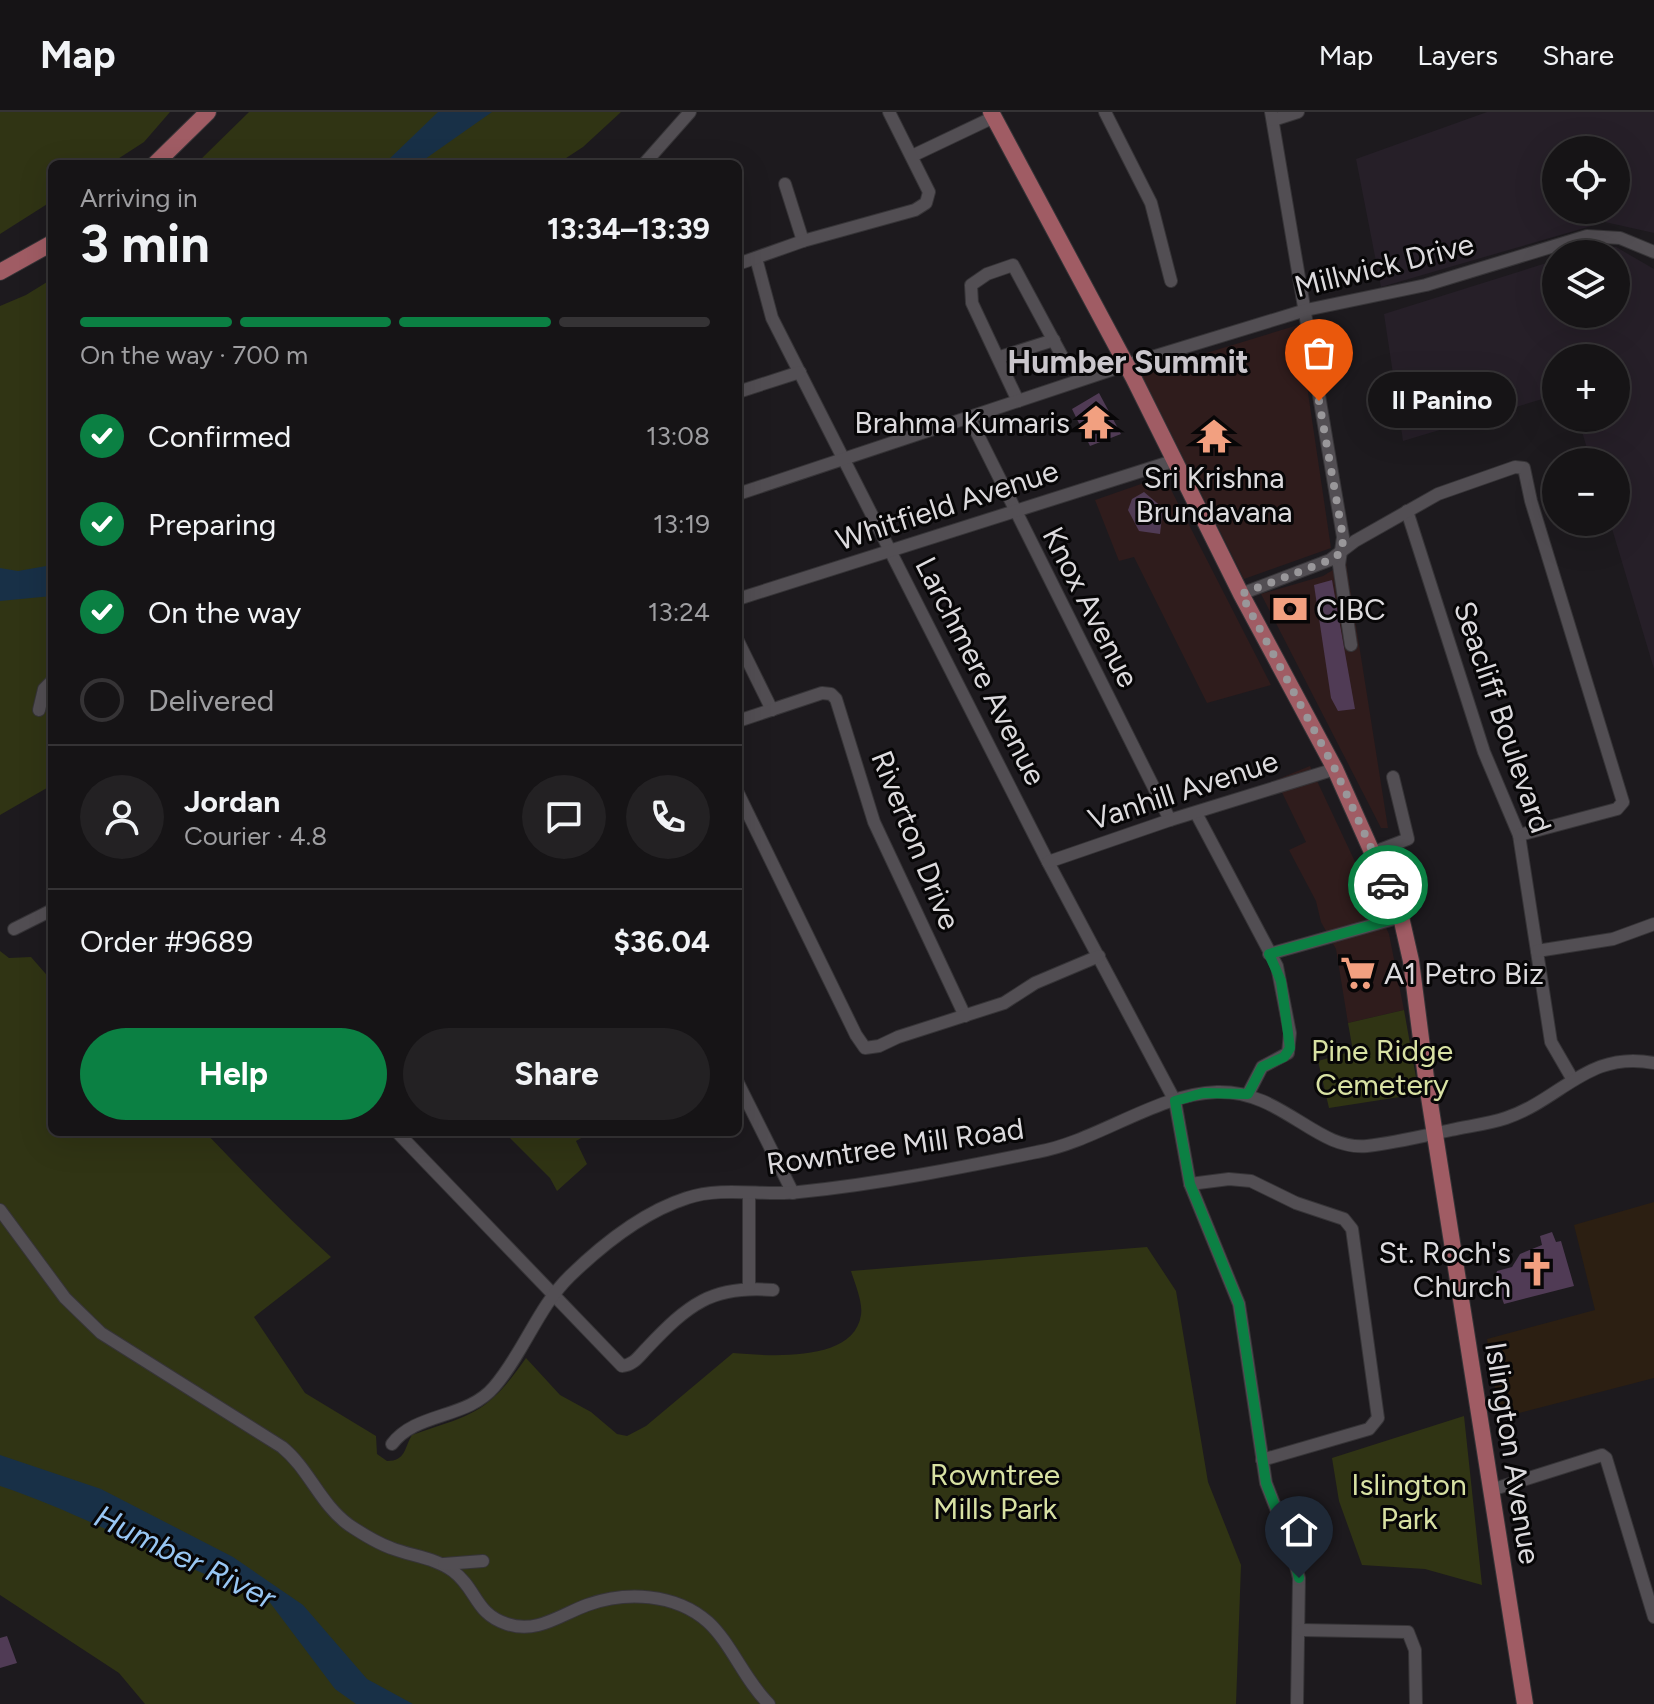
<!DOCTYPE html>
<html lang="en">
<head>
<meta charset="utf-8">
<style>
	:root { --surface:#161416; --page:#232123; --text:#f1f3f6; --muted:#9e9ea1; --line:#353335; --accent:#0b8043 }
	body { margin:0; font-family:Figtree,sans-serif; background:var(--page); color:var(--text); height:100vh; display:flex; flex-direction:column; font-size:30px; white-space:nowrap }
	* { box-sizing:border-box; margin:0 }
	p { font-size:26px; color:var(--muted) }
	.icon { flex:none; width:44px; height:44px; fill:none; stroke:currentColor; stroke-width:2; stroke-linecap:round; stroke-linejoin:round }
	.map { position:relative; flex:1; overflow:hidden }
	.sheet { position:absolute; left:48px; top:48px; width:694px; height:976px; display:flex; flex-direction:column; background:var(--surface); border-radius:12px; box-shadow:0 8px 32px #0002,0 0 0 2px var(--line) }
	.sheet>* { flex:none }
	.buttons { position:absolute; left:1542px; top:24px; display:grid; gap:16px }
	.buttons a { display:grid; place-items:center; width:88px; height:88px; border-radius:50%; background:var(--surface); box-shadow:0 8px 32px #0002,0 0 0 2px var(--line); font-size:40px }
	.pin { position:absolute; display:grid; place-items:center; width:68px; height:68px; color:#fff; margin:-82px -34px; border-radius:50% 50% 50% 0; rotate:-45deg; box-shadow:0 0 8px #0007 }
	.pin .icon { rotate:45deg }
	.courier { position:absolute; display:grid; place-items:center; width:80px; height:80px; margin:-40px; border:6px solid #0b8043; border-radius:50%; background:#fff; color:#222; box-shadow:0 2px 10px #0007 }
	.bubble { position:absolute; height:56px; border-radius:28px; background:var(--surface); box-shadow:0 8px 32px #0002,0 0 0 2px var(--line); font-size:26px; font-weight:700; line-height:56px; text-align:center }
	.summary em { font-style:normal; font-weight:700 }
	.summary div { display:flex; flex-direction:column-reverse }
	.summary { display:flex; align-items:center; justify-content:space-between; height:136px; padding:0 32px }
	h1 { font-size:52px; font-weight:700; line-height:60px }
	.bar { display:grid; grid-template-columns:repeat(4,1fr); gap:12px 8px; align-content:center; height:96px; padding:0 32px }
	.bar i { height:10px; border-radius:6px; background:var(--line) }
	.bar .current { background:var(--accent) }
	.bar p { grid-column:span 4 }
	.line { display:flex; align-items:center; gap:20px; padding:0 32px; border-top:2px solid var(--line) }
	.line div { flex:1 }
	.round { display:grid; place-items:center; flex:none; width:84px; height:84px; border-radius:42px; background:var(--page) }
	ol { padding:0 32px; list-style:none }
	li { display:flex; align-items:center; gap:24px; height:88px }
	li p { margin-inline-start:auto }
	li .icon { padding:8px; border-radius:50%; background:var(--accent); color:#fff; stroke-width:4 }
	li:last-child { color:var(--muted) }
	li i { width:44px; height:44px; border:4px solid var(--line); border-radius:50% }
	.primary-button { display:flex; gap:16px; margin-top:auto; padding:16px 32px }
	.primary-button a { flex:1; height:92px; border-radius:48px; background:var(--accent); color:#fff; font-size:32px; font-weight:700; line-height:92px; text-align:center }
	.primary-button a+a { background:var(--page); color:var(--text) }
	header { display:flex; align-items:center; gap:48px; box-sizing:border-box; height:112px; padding:0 40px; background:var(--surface); border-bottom:2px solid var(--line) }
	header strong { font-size:38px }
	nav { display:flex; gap:44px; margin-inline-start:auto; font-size:28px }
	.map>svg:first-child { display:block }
</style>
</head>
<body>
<header>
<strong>Map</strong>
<nav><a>Map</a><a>Layers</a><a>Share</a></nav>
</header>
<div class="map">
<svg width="1654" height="1592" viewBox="0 0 1654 1592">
	<rect width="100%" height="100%" fill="#1d1a1e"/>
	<g fill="#2f1c1c">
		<polygon points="1298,213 1331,436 1244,467 1141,261"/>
		<polygon points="1164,364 1271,573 1207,591 1134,445 1119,449 1095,388"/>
		<polygon points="1346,450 1388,716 1381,716 1261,482 1323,464"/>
		<polygon points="1310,654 1389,822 1404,898 1348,911 1336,837 1321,810 1316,789 1289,738 1306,730 1276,668"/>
	</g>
	<g fill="#261f28" fill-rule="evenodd">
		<path d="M 1487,0 L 1654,0 L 1654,121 L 1605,110 L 1381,175 L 1356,47 ZM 1556,38 L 1616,38 L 1616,98 L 1556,98 Z"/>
		<polygon points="1600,134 1616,135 1654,157 1654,557 1610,410 1616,410 1616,350 1591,350 1578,306 1616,306 1616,246 1556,246 1556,283 1403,329 1384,202 1556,148 1556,202 1616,202 1616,142 1575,142"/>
	</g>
	<polygon fill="#2c1f12" points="1654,1090 1654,1266 1500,1306 1487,1227 1595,1198 1574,1113"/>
	<g fill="#303414">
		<polygon points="0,0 170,0 144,30 110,52 52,52 52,89 0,122"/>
		<polygon points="249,0 621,0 583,35 557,52 196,52"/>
		<polygon points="52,167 52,569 48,572 52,580 52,673 0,703 0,194 26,183"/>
		<path d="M 0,839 L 9,846 L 31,845 L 52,869 L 52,1020 L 205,1020 C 246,1063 287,1105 331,1145 L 254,1205 L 305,1281 L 376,1324 L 377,1342 L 387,1349 C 406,1349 404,1336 412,1323 C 474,1302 487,1302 526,1246 L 560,1283 L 591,1300 L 617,1322 L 627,1324 L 646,1314 L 733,1241 C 768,1244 854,1251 861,1203 C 863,1190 855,1172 851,1159 L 1147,1135 L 1176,1179 L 1208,1370 L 1241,1453 L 1236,1592 L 145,1592 L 119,1561 L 0,1483 Z"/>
		<polygon points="1404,898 1419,982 1329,996 1318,949 1353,939 1348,911"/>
		<polygon points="504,1020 592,1020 576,1029 587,1052 557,1079 550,1066"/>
		<polygon points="1464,1304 1482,1473 1425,1457 1362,1453 1339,1389 1332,1346"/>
	</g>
	<g fill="#183047">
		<polygon points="438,0 492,0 418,52 384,52"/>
		<polygon points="52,453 52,484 0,489 0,456 18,459"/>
		<path d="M 0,1343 L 101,1377 L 233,1445 L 303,1493 L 367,1567 L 413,1592 L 356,1592 L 335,1577 L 268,1488 C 248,1472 223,1471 200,1460 C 133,1431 69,1397 0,1374 Z"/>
	</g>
	<g fill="#503b55">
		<polygon points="1099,281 1121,322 1090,334 1072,297"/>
		<polygon points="1144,380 1163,396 1160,422 1139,419 1128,398 1132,387"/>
		<polygon points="1332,468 1355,597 1338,599 1331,586 1314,473"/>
		<polygon points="1552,1120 1556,1130 1561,1129 1574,1174 1504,1192 1495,1166 1497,1159 1512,1155 1520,1142 1542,1133 1540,1124"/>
		<polygon points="7,1524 17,1551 0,1556 0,1526"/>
	</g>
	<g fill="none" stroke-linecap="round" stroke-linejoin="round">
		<g stroke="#363437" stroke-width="14">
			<g id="minor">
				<polyline points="1105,0 1151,91 1171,169"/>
				<polyline points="1271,0 1343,425 1339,453 1351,533"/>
				<polyline points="1273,8 1298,0"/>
				<polyline points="912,44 994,5"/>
				<polyline points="644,52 690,0"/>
				<polyline points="785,72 803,129"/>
				<polyline points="756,146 772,206 1048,750 1175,989 1190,1072 1239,1192 1266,1371 1291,1435 1299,1466 1297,1592"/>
				<polyline points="738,152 803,129 915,98 926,91 929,80 889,0"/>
				<polyline points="1000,245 1054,228"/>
				<polyline points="738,280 800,260"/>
				<polyline points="1018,289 972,191 971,173 987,162 1013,153 1063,246"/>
				<polyline points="969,305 1170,708"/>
				<polyline points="738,382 1126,253 1306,198 1426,173 1587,124 1620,126 1654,140"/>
				<polyline points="1407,399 1484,640 1519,723 1551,930 1573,968"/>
				<polyline points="1241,482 1330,448 1355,429 1438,382 1515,355 1524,356 1531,389 1623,690 1617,697 1519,723"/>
				<polyline points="738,487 1173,349"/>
				<polyline points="738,529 772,598"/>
				<polyline points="39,598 44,577 52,569"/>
				<polyline points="738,609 822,581 831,582 836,587 874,710 965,904"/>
				<polyline points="738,681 856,923 865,936 879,934 898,925 1004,891 1035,871 1099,844"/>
				<polyline points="1196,701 1277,854 1290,921 1288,941 1262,955 1248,982"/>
				<polyline points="1374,740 1408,727 1393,665"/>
				<polyline points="1048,750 1170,708 1335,657"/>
				<polyline points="14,817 52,798"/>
				<polyline points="1537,839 1613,827 1654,812"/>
				<polyline points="1269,842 1401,805"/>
				<polyline points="738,971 793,1081"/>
				<path d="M 397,1020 L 622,1254 C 634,1253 639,1244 647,1236 C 688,1193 711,1173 773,1178"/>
				<polyline points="1190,1072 1229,1067 1251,1069 1296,1091 1344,1107 1352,1117 1378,1306 1369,1317 1262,1348"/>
				<path d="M 0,1098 L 65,1186 L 101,1221 L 282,1335 C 309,1357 320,1392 349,1413 C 361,1421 377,1431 391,1436 C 411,1444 436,1446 453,1459 C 477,1477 475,1502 507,1512 C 537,1522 560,1503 587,1493 C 626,1479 675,1481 708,1510 C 731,1531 745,1569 769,1592"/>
				<polyline points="749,1176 749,1081"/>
				<path d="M 392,1332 C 416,1300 467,1307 494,1275 C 523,1242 538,1195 570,1164 C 603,1132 643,1100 687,1086 C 722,1074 763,1084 799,1080 C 879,1072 959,1056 1037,1040 C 1098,1029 1156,982 1217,980 C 1282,978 1316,1039 1367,1034 C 1395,1031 1423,1024 1451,1018 C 1469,1014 1488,1012 1506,1006 C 1562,987 1588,938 1654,951"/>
				<polyline points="1491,1378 1602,1343 1606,1346 1654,1505"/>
				<polyline points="444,1452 483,1449"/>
				<polyline points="1301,1518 1408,1520 1415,1538 1416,1592"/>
			</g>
		</g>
		<g stroke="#363437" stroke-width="18">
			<g id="major">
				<polyline points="991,0 1133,265 1241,482 1335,657 1401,805 1411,849 1426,966 1525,1592"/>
				<polyline points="155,52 208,0"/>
				<polyline points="0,160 52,131"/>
			</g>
		</g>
		<use href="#minor" stroke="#524e53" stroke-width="12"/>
		<use href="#major" stroke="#a05c64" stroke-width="16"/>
	</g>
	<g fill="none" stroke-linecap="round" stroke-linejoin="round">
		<polyline stroke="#99979a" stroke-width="8" stroke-dasharray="0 14.4" points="1319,289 1343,425 1342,440 1330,448 1241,482 1335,657 1388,773"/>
		<polyline stroke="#0b8043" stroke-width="10" points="1299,1466 1291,1435 1266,1371 1239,1192 1190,1072 1175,989 1203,981 1248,982 1262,955 1284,945 1290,936 1281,869 1269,842 1401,805 1388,773"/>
	</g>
	<defs>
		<g id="temple-bare" transform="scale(2.76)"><path d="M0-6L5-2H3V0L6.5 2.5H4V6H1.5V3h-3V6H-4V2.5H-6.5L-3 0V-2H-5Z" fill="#f2a080" stroke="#070607" stroke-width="2.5" paint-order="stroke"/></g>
		<g id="bank-bare" transform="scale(2.76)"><path d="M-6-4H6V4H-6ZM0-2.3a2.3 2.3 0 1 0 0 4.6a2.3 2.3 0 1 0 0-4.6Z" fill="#f2a080" stroke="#070607" stroke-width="2.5" paint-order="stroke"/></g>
		<g id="supermarket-bare" transform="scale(2.76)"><path d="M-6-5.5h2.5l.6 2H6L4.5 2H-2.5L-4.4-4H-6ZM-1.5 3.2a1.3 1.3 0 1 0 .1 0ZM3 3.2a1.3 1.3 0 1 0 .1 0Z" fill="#f2a080" stroke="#070607" stroke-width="2.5" paint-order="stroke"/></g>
		<g id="church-bare" transform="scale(2.76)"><path d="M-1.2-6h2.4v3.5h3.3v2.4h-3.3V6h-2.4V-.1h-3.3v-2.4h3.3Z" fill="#f2a080" stroke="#070607" stroke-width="2.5" paint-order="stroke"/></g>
	</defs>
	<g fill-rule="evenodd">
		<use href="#temple-bare" x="1096" y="310"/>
		<use href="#temple-bare" x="1214" y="324"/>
		<use href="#bank-bare" x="1290" y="497"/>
		<use href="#supermarket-bare" x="1358" y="861"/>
		<use href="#church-bare" x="1537" y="1157"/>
	</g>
	<g text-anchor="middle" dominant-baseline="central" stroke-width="6" stroke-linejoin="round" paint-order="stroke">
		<g font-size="30" fill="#dcdadd" stroke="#070607">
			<text transform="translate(1384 153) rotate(-14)">Millwick Drive</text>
			<text transform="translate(947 393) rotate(-18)">Whitfield Avenue</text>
			<text transform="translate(1091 495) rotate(63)">Knox Avenue</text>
			<text transform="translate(981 559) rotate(63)">Larchmere Avenue</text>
			<text transform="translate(1503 605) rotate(71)">Seacliff Boulevard</text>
			<text transform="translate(1183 678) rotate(-18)">Vanhill Avenue</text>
			<text transform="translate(916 728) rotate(68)">Riverton Drive</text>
			<text transform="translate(895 1034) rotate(-8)">Rowntree Mill Road</text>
			<text transform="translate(1513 1341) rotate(81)">Islington Avenue</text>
		</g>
		<g font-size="30" fill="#dcdadd" stroke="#070607" text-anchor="end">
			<text x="1070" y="310">Brahma Kumaris</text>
			<text x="1214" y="365" text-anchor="middle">Sri Krishna<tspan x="1214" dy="34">Brundavana</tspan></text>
			<text x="1316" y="497" text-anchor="start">CIBC</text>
			<text x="1384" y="861" text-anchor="start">A1 Petro Biz</text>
			<text x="1511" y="1140">St. Roch's<tspan x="1511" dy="34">Church</tspan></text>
		</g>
		<g font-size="30" fill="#d8e1a3" stroke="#070607">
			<text x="1382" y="938">Pine Ridge<tspan x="1382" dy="34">Cemetery</tspan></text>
			<text x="995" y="1362">Rowntree<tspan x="995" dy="34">Mills Park</tspan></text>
			<text x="1409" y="1372">Islington<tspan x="1409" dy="34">Park</tspan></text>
		</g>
		<g font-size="32" font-weight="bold" fill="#cac6cc" stroke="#070607">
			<text x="1128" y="250">Humber Summit</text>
		</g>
		<g font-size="32" font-style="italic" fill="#98c6f3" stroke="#070607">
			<text transform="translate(185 1445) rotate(26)">Humber River</text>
		</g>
	</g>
</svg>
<div class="buttons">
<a><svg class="icon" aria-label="locate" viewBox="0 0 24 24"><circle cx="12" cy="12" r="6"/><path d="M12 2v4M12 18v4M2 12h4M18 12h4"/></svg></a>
<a><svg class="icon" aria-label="layers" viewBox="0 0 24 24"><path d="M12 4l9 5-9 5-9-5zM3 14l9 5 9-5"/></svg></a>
<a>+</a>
<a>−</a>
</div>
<div class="pin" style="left:1319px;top:289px;background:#ea580c"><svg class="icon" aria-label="bag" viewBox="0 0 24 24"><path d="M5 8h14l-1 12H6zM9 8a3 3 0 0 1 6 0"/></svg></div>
<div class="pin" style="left:1299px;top:1466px;background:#1f2937"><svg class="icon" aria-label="home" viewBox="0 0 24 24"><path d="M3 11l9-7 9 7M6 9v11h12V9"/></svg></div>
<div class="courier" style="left:1388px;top:773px"><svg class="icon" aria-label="car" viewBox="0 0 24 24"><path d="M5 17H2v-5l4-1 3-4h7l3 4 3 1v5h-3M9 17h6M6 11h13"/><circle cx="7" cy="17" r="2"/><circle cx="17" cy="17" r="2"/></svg></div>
<div class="bubble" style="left:1368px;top:260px;width:148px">Il Panino</div>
<section class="sheet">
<div class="summary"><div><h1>3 min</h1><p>Arriving in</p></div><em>13:34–13:39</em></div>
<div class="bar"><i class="current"></i><i class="current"></i><i class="current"></i><i></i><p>On the way · 700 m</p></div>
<ol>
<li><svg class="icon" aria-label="check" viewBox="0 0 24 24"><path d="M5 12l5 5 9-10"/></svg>Confirmed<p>13:08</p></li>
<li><svg class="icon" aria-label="check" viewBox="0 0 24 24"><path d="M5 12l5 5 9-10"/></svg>Preparing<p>13:19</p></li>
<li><svg class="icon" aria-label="check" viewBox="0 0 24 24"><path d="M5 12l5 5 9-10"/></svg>On the way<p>13:24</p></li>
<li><i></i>Delivered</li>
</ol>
<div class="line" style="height:144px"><a class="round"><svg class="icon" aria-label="person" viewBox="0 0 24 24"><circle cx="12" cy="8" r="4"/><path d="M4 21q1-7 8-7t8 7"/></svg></a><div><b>Jordan</b><p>Courier · 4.8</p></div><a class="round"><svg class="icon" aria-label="chat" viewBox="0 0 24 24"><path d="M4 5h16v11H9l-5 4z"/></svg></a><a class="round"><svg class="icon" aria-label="phone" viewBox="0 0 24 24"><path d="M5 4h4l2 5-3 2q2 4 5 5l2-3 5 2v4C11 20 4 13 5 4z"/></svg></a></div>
<div class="line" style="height:104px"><div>Order #9689</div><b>$36.04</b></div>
<div class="primary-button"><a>Help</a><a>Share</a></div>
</section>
</div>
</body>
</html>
